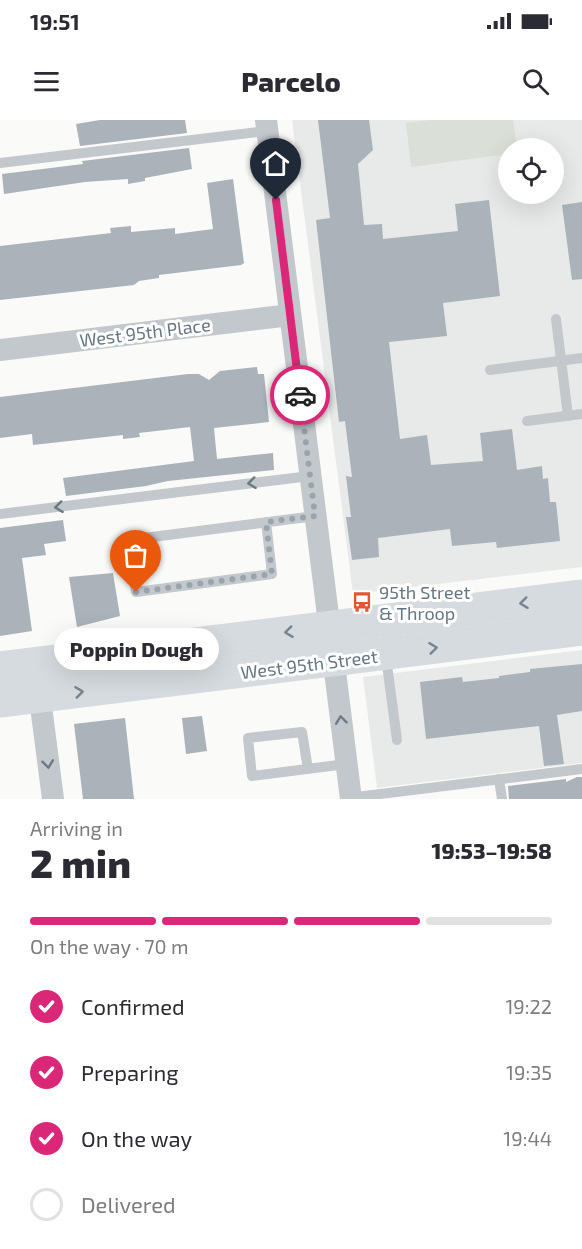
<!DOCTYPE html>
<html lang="en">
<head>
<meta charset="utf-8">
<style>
	:root { --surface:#fff; --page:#f7f7f7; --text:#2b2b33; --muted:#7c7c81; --line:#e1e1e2; --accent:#db2777 }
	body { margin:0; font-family:"Exo 2",sans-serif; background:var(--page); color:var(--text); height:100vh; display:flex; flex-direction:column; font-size:22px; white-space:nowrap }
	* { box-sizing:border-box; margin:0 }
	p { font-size:20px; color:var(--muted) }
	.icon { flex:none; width:33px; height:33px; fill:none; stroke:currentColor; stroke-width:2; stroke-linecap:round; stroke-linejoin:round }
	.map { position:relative; height:679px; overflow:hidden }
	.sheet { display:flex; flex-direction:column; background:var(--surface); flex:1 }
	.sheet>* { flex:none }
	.tools { position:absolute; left:498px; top:18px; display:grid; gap:12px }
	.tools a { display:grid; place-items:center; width:66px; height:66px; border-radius:50%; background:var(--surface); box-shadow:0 6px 24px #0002; font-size:30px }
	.pin { position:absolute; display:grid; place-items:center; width:51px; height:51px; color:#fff; margin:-62px -26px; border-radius:50% 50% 50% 0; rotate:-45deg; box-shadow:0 0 6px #0007 }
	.pin .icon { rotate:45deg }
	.courier { position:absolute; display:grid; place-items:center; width:60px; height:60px; margin:-30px; border:4px solid #db2777; border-radius:50%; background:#fff; color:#222; box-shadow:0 2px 8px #0007 }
	.bubble { position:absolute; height:42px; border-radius:21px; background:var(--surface); box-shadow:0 6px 24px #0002; font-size:20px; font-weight:800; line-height:42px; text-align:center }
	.headline em { font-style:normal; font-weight:800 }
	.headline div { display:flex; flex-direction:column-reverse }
	.headline { display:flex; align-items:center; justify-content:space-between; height:102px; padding:0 30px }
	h1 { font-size:39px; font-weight:800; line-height:45px }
	.bar { display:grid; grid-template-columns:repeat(4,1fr); gap:9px 6px; align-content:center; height:72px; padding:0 30px }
	.bar i { height:8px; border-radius:4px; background:var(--line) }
	.bar .current { background:var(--accent) }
	.bar p { grid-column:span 4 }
	ol { padding:0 30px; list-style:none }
	li { display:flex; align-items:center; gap:18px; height:66px }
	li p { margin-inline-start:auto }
	li .icon { padding:6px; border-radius:50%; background:var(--accent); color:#fff; stroke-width:4 }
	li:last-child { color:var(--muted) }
	li i { width:33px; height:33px; border:3px solid var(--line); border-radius:50% }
	.status { display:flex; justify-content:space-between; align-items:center; height:42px; padding:0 30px; background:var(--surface); direction:ltr }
	.status svg { height:16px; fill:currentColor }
	header { display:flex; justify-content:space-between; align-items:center; height:78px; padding:0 30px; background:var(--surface); font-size:27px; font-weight:800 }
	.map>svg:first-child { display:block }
</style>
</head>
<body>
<div class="status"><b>19:51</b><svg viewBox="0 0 49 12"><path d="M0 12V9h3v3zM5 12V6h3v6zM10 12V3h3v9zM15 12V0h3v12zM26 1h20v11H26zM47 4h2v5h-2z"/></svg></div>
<header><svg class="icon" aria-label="menu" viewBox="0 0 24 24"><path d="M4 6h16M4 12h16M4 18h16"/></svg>Parcelo<svg class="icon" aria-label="search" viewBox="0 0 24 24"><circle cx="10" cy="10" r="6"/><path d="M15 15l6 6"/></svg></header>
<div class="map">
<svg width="582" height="679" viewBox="0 0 582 679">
	<rect width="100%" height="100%" fill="#fafaf8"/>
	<g fill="#e8e9e9" fill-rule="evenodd">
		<path d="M 292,0 L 582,0 L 582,447 L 353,474 ZM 508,28 L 554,28 L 554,74 L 508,74 Z"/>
		<polygon points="582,530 582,643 377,668 363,557"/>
	</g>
	<polygon fill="#dadfd7" points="430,0 513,0 517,28 508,28 508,34 411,47 406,3"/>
	<g fill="#aab3b9">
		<polygon points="100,0 185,0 187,13 80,26 76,4"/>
		<polygon points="318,0 369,0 373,30 358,44 364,105 382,104 383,119 458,111 455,84 489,80 500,176 443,183 447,216 389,222 400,319 427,315 431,345 483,341 480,313 512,309 517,350 542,346 543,359 548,358 550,382 556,382 560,421 497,428 496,422 452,426 450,409 378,418 379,437 352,440 346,397 351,397 346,356 352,357 345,301 339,302 316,100 330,98"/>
		<polygon points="189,28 192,49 145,58 145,61 128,64 128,59 85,62 4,74 2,54 83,44 82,41"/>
		<polygon points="233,59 244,143 241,145 159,155 159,158 139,161 134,165 0,180 0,126 111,113 110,108 131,106 131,112 175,108 175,114 213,109 207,63"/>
		<polygon points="582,82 582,159 572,160 562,85"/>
		<polygon points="257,247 258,254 264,254 269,302 214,308 217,339 273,333 274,350 168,361 146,366 66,376 63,358 194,341 190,307 139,313 140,317 123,319 123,315 33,325 32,314 0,318 0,277 188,254 199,254 209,260 220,251"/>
		<polygon points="63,400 66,421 44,424 46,435 22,438 32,511 0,516 0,408"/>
		<polygon points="113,453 120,496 77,507 69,457"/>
		<polygon points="582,544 582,591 557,595 564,644 544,646 539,606 426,619 420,562 462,557 463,562 499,558 499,556 530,552 530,549"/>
		<polygon points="202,596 207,631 186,634 182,598"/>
		<polygon points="125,598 134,679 83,679 74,604"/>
		<polygon points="577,657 582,657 582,679 509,679 508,666 566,659 566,662"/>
	</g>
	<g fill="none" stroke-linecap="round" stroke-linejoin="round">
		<g stroke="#c3c8cc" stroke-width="10">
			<polyline points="0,43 267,11"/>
			<polyline points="556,199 568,296"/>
			<polyline points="490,250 582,238"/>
			<polyline points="527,301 582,294"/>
			<polyline points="0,394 310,356"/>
			<polyline points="266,402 272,454 136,472 129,420 315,396"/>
			<polyline points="386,537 397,620"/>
			<polyline points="308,649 302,612 248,618 252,656 346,644"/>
			<polyline points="499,659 502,679"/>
			<polyline points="348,678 582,649"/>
		</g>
		<g stroke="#c3c8cc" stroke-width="22">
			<polyline points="266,0 351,679"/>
			<polyline points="0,230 290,195"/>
			<polyline points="38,563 53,679"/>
		</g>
		<g stroke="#d6dbdf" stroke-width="33">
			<polyline points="0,548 582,476"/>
			<polyline points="0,581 582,509"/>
		</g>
	</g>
	<defs><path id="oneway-chevron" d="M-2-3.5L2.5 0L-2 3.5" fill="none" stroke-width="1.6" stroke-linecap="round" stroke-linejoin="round" transform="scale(1.5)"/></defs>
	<g stroke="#6a7a87">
		<use href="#oneway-chevron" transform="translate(252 363) rotate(173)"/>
		<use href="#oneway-chevron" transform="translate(59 387) rotate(173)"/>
		<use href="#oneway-chevron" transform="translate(341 600) rotate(-97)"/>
		<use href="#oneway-chevron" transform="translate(48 644) rotate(83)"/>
	</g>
	<g stroke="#768591">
		<use href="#oneway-chevron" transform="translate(524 483) rotate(173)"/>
		<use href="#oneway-chevron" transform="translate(289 512) rotate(173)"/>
		<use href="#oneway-chevron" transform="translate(433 528) rotate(-7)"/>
		<use href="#oneway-chevron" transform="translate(79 572) rotate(-7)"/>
	</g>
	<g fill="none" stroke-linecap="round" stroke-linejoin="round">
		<polyline stroke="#99a4ac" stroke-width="6" stroke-dasharray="0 10.8" points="136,472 272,454 266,402 315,396 300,275"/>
		<polyline stroke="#db2777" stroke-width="8" points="276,80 300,275"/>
	</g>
	<defs>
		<g id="bus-bare" transform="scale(1.62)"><path d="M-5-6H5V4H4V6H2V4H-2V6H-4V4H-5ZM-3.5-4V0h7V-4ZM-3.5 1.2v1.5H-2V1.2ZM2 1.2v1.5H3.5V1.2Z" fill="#e4572e" stroke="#fff" stroke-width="2.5" paint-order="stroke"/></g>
	</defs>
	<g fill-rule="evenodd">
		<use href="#bus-bare" x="362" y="482"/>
	</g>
	<g text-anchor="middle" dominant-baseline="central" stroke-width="6" stroke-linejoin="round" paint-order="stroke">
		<g font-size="18" fill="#657683" stroke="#fff">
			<text transform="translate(145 212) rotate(-7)">West 95th Place</text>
			<text transform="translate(309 544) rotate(-7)">West 95th Street</text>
		</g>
		<g font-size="18" fill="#657683" stroke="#fff" text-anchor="start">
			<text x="379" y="472">95th Street<tspan x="379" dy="21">&amp; Throop</tspan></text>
		</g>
	</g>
</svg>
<div class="tools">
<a><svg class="icon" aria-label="locate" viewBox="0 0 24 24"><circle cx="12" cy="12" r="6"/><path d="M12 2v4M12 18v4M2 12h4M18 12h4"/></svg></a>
</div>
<div class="pin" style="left:136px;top:472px;background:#ea580c"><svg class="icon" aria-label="bag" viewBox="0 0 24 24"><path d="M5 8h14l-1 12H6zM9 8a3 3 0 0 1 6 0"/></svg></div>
<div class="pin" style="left:276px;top:80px;background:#1f2937"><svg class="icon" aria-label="home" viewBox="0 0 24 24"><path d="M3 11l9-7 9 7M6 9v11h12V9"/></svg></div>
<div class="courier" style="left:300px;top:275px"><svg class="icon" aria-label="car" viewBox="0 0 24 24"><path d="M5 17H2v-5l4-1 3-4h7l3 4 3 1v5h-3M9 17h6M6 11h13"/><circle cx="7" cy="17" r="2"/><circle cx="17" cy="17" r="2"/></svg></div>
<div class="bubble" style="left:54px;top:508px;width:165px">Poppin Dough</div>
</div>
<section class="sheet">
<div class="headline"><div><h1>2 min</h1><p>Arriving in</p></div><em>19:53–19:58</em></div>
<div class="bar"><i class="current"></i><i class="current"></i><i class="current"></i><i></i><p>On the way · 70 m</p></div>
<ol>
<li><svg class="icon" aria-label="check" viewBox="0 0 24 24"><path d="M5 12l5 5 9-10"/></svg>Confirmed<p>19:22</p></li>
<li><svg class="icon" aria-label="check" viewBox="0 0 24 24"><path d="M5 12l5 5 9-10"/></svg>Preparing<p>19:35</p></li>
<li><svg class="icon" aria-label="check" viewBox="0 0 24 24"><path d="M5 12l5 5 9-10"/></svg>On the way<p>19:44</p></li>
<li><i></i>Delivered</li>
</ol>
</section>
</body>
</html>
